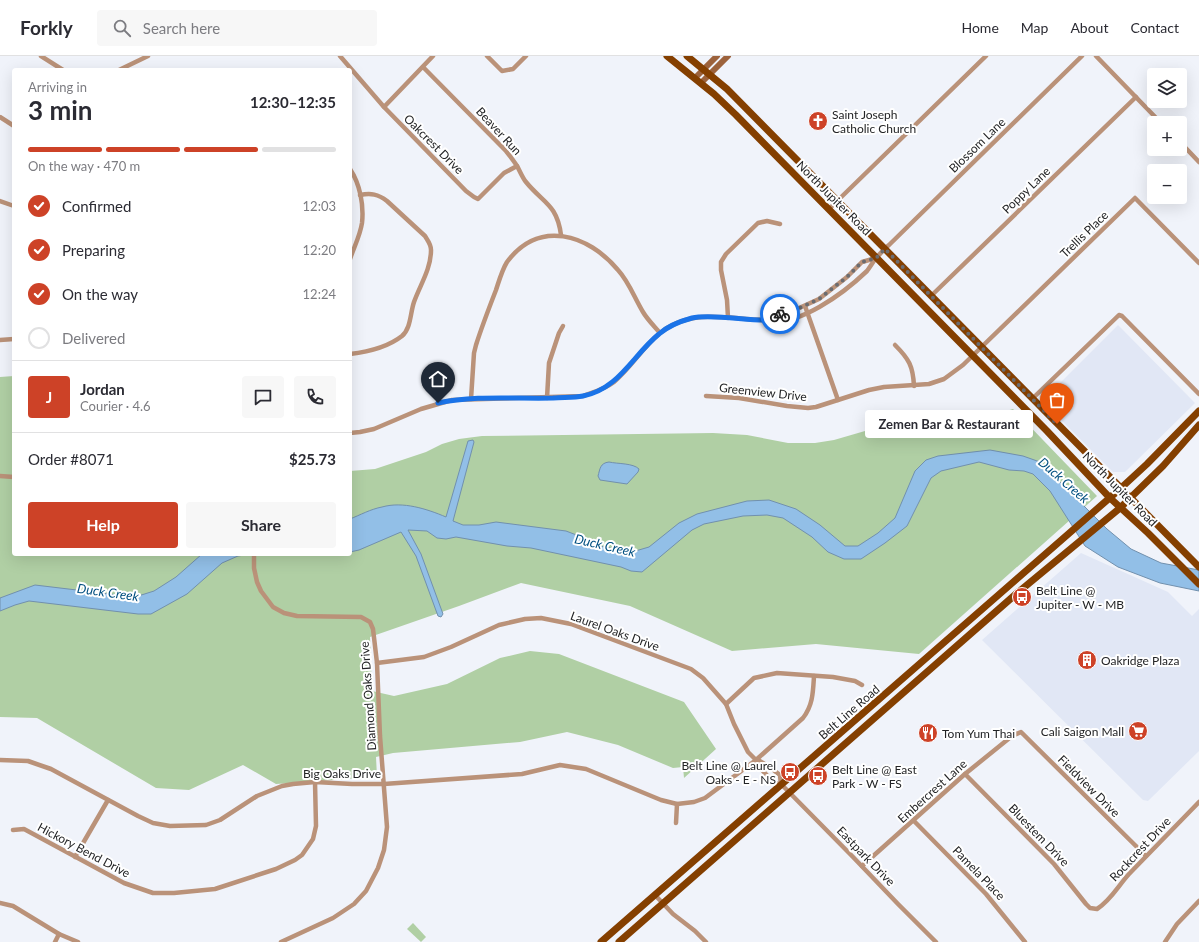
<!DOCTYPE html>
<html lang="en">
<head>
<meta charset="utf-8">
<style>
	:root { --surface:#fff; --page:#f7f7f7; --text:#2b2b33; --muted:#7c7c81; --line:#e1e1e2; --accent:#cd4227 }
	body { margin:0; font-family:Lato,sans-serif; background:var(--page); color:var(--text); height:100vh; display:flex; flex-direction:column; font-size:15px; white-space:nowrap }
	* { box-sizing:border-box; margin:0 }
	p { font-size:13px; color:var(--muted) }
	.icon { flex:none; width:22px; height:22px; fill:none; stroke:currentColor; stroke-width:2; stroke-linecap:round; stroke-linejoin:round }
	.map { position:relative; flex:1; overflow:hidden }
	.details { position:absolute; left:12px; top:12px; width:340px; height:488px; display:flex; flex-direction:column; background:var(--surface); border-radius:4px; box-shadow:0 4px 16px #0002 }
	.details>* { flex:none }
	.buttons { position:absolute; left:1147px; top:12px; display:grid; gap:8px }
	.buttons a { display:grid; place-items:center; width:40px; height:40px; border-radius:4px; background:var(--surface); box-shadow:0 4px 16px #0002; font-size:20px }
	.pin { position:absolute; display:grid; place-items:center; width:34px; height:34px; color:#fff; margin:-41px -17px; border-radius:50% 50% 50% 0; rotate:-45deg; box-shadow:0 0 4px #0007 }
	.pin .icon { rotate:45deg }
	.courier { position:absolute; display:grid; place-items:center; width:40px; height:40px; margin:-20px; border:3px solid #1a73e8; border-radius:50%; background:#fff; color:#222; box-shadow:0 1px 5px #0007 }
	.bubble { position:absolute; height:28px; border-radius:4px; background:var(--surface); box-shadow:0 4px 16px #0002; font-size:13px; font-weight:700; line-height:28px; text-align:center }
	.head em { font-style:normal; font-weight:700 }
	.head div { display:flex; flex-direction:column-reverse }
	.head { display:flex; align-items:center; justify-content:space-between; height:68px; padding:0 16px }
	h1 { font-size:26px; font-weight:700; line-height:30px }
	.bar { display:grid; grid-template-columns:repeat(4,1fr); gap:6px 4px; align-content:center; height:48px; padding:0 16px }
	.bar i { height:5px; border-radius:3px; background:var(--line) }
	.bar .on { background:var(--accent) }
	.bar p { grid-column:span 4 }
	.line { display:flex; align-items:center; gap:10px; padding:0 16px; border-top:1px solid var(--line) }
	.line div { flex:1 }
	.round { display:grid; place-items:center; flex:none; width:42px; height:42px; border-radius:4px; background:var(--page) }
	ol { padding:0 16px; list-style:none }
	li { display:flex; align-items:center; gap:12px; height:44px }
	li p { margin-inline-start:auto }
	li .icon { padding:4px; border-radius:50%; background:var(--accent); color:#fff; stroke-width:4 }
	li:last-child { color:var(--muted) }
	li i { width:22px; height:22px; border:2px solid var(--line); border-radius:50% }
	.button { display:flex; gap:8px; margin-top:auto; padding:8px 16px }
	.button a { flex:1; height:46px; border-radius:4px; background:var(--accent); color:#fff; font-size:16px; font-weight:700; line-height:46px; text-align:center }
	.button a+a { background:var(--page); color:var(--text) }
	header { display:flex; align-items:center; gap:24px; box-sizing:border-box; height:56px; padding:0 20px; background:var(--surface); border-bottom:1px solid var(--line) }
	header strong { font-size:19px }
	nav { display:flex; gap:22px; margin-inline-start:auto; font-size:14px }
	.search { width:280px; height:36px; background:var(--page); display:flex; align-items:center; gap:10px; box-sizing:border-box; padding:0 14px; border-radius:4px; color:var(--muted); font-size:15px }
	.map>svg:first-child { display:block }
</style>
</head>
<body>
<header>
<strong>Forkly</strong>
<div class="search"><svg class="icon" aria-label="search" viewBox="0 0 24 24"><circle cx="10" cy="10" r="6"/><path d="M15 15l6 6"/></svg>Search here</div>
<nav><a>Home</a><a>Map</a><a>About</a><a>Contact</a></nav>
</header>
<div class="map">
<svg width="1199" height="886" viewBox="0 0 1199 886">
	<rect width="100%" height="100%" fill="#f0f3fa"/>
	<g fill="#e1e7f5">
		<polygon points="1118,269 1195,347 1125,416 1113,416 1042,345"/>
		<polygon points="1081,497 1168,536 1192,560 1199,553 1199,695 1148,745 1143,744 982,584"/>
	</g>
	<g fill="#b0cfa4">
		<polygon points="14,320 14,498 350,498 350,415 375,413 426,396 442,388 459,383 482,380 713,377 747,379 788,387 815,387 834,384 889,368 950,363 986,361 1013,353 1097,440 919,598 816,588 732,595 630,550 521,527 459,550 370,581 372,635 394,640 447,628 500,602 530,595 559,598 684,646 716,693 684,722 683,711 673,712 618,689 567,676 520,686 393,697 376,701 377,721 276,728 243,709 189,734 156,732 37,662 0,661 0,321"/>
		<polygon points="413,867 426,881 421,886 407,873"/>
	</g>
	<g fill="#92bfe7" stroke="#7190ad">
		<path d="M 473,384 L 474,386 L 453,465 L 463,469 L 479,469 L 496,466 L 566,475 L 587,483 L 600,490 L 632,496 L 649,491 L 679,467 L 697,458 L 747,445 L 769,444 L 796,453 L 820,469 L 845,490 L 858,490 L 878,477 L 895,462 L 915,415 L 926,404 L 938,400 L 990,394 L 1023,400 L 1040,406 L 1107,473 L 1131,493 L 1161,507 L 1199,514 L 1199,535 L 1160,527 L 1118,511 L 1085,490 L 1050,435 L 1033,418 L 1024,415 L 1009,414 L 979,406 L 941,415 L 931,422 L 907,470 L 885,487 L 861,503 L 844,503 L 828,496 L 812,481 L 783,462 L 767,459 L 743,460 L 704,468 L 692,474 L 642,516 L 631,515 L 621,511 L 531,492 L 507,490 L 456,481 L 446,483 L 437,482 L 427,475 L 408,474 L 421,498 L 443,558 L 441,561 L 438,560 L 416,500 L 401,476 L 359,494 L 350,496 L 350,463 C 360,459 371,453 382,451 C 403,445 427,453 446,461 L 468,385 Z"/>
		<path d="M 609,406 C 618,408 633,407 639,413 L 638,416 L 627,428 L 600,424 L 598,420 C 600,413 600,407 609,406 Z"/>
		<polygon points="202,498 251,498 238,500 222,507 187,538 151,558 138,558 29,545 15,549 0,555 0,542 35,529 135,541 154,535 176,521"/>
	</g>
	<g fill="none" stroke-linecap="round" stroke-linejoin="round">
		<g stroke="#ba9279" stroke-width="4.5">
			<polyline points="41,0 63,14"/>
			<polyline points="340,0 384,51 466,135 474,141 478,143 504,117 517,110"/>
			<polyline points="487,0 502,15 513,13 526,0"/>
			<polyline points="1096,0 1161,67"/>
			<path d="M 423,11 L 506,95 C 510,100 514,105 517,110 C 520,115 522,121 526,126 C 543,147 557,148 561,179"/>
			<polyline points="119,14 148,0"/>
			<polyline points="384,51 433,0"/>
			<polyline points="0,61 14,70"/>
			<polyline points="1180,86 1199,106"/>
			<path d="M 350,113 C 360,128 364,149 362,167 C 360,180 354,191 350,203"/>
			<polyline points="0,145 14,150"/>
			<polyline points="829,153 986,0"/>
			<polyline points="931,240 1136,41"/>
			<polyline points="805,250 838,344"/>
			<polyline points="728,262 727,244 721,214 721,206 726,198 758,167 767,165 780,168"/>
			<polyline points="765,264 771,259 797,253 819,243 847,221 862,206 876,202"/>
			<polyline points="0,284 14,283"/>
			<path d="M 895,289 C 909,303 913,310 914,330"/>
			<path d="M 350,298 C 367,296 388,291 402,280 C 411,272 410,258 414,246 C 420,229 431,213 431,194 C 431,188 428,185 425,180 L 387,145 C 378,138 371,137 360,139"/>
			<polyline points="706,340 739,342 787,350 808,352 816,351 869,334 884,331 929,328 944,323 963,309 1135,142 1199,207"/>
			<polyline points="547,342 549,307 559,277 563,270"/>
			<path d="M 471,343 L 474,297 L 476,289 C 482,270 489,252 496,234 C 499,225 502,214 507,206 C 539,163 588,178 618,214 C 629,226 634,241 643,256 C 647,263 654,270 660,277"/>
			<polyline points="1032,343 1119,259 1122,260 1199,338"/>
			<path d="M 350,377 L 360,376 L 374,373 L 421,353 L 452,344 L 583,340 C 594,336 605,333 614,326 C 642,302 652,269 694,262 C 717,258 742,264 765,264 C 797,273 845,236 867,215 C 870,211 873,206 876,202 C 880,198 884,193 889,189 L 1082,0"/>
			<polyline points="0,420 14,421"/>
			<polyline points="254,498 254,512 257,526 261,535 273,551 284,557 297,560 361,561 370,566 373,573 377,607 380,680 387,771 384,794 378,812 366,835 354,848 333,862 281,886"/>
			<polyline points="377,607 424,601 451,591 499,569 525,563 541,562 571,568 691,613 703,622 726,648 734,668 748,696 756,704 763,715 773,726 782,729 853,801 898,848 936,886"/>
			<polyline points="726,648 754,622 777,617 833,621 855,625 862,629"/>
			<path d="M 0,704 L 28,705 L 51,713 L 138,760 L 153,767 L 170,770 L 206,769 L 220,764 L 257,740 L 282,730 L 293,728 L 315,726 L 352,728 L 384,728 L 522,718 L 560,709 L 586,713 L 661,744 L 677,748 L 694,746 L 705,742 L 756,704 L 803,662 C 813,649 813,636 814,620"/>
			<polyline points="758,704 768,710 780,719 781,729"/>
			<path d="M 965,718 L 1054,808 L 1086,848 L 1090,852 L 1097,853 C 1111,844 1118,830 1129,818 L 1199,746"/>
			<polyline points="914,765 986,838 1025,886"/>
			<polyline points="676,767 677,748"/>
			<polyline points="13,774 24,773 124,827 153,837 174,837 215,833 276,813 295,804 302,799 313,783 316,770 315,726"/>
			<polyline points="75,801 108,744"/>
			<polyline points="862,810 965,718 1012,680 1021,676 1146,800"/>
			<polyline points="655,839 673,858 695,875 706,886"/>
			<polyline points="0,847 13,850 59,878 78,886"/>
			<polyline points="55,886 59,878"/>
			<polyline points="1165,886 1177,868 1199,845"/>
		</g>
		<g stroke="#9c623c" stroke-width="6">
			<polyline points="695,22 717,0"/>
			<polyline points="701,27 728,0"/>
		</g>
		<g stroke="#843f00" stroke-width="7">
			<polyline points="667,0 714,38 736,59 1047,375 1110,442 1148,477 1199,528"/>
			<polyline points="687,0 727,33 1199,511"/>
			<polyline points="601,886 1121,432 1147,408 1199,355"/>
			<polyline points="619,886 1016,538 1120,452 1163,410 1199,369"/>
		</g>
	</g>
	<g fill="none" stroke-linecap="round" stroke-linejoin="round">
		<polyline stroke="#6b6c70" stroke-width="4" stroke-dasharray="0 7.2" points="780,258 797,253 819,243 847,221 862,206 876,202 885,193 1057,368"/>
		<path stroke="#1a73e8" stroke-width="5" d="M 438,347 C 475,339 515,343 553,342 C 563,341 573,342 583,340 C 619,333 633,299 659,278 C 668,270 681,265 692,262 C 710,258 744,264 765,264 L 771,259 L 780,258"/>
	</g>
	<defs>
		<g id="church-disc" transform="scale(1)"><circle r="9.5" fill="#cd4227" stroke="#fff"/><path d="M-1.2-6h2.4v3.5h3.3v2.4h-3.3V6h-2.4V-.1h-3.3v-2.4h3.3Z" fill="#fff"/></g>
		<g id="bus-disc" transform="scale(1)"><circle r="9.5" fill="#cd4227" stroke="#fff"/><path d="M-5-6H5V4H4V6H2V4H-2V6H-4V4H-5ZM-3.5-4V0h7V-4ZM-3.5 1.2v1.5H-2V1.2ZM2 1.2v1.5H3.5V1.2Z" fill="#fff"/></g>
		<g id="building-disc" transform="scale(1)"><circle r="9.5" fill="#cd4227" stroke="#fff"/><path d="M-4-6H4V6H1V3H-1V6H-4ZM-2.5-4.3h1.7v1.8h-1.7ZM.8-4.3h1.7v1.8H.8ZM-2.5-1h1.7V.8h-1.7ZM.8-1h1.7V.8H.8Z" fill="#fff"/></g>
		<g id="supermarket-disc" transform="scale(1)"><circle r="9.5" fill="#cd4227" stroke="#fff"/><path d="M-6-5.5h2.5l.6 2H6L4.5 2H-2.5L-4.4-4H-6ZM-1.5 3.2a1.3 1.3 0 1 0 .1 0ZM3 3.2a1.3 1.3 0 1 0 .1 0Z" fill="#fff"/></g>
		<g id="restaurant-disc" transform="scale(1)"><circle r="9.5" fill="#cd4227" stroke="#fff"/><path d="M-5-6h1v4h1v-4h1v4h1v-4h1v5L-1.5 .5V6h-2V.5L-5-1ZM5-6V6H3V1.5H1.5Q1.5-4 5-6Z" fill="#fff"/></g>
	</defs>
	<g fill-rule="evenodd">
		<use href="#church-disc" x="818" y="65"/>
		<use href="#bus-disc" x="1022" y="541"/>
		<use href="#building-disc" x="1087" y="604"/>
		<use href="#supermarket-disc" x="1138" y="675"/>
		<use href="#restaurant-disc" x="928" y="677"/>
		<use href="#bus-disc" x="790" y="716"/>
		<use href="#bus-disc" x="818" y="720"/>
	</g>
	<g text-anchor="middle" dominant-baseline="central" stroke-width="4" stroke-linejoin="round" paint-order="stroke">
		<g font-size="12" fill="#232426" stroke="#fff" text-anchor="start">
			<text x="832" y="58">Saint Joseph<tspan x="832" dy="14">Catholic Church</tspan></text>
			<text x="1036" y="534">Belt Line @<tspan x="1036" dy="14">Jupiter - W - MB</tspan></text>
			<text x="1101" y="604">Oakridge Plaza</text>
			<text x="1124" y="675" text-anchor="end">Cali Saigon Mall</text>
			<text x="942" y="677">Tom Yum Thai</text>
			<text x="776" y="709" text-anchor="end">Belt Line @ Laurel<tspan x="776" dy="14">Oaks - E - NS</tspan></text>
			<text x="832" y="713">Belt Line @ East<tspan x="832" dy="14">Park - W - FS</tspan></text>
		</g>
		<g font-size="12" fill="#232426" stroke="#fff">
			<text transform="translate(499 75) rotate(47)">Beaver Run</text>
			<text transform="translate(434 88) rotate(45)">Oakcrest Drive</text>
			<text transform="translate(977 89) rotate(-44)">Blossom Lane</text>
			<text transform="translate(1026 134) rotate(-44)">Poppy Lane</text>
			<text transform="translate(834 142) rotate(45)">North Jupiter Road</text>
			<text transform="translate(1084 178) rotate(-44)">Trellis Place</text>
			<text transform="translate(763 336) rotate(6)">Greenview Drive</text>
			<text transform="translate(1120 433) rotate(45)">North Jupiter Road</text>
			<text transform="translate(615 575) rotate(20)">Laurel Oaks Drive</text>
			<text transform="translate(368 640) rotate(-94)">Diamond Oaks Drive</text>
			<text transform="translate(849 656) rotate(-41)">Belt Line Road</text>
			<text x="342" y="717">Big Oaks Drive</text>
			<text transform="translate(1089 730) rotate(45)">Fieldview Drive</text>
			<text transform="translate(932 735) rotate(-42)">Embercrest Lane</text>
			<text transform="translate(1039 779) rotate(46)">Bluestem Drive</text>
			<text transform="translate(1140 793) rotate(-47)">Rockcrest Drive</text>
			<text transform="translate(84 794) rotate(28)">Hickory Bend Drive</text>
			<text transform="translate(866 800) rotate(46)">Eastpark Drive</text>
			<text transform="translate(979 817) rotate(46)">Pamela Place</text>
		</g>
		<g font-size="13" font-style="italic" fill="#014f80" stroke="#fff">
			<text transform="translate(1064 424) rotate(41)">Duck Creek</text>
			<text transform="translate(605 489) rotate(13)">Duck Creek</text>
			<text transform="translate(108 536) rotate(8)">Duck Creek</text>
		</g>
	</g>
</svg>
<div class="buttons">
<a><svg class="icon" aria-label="layers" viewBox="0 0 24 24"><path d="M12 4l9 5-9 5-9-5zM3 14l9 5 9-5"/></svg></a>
<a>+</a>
<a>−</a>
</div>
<div class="pin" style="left:1057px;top:368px;background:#ea580c"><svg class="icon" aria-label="bag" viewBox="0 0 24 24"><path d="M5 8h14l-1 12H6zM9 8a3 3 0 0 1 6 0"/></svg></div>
<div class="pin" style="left:438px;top:347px;background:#1f2937"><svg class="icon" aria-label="home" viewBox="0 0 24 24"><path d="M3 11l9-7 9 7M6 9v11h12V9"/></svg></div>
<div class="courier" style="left:780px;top:258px"><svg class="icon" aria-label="bike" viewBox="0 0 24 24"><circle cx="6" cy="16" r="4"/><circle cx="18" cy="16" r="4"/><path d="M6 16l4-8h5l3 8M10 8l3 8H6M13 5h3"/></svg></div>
<div class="bubble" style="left:865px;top:354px;width:168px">Zemen Bar &amp; Restaurant</div>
<section class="details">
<div class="head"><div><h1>3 min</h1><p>Arriving in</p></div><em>12:30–12:35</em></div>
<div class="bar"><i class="on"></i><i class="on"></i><i class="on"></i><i></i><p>On the way · 470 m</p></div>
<ol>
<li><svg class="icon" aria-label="check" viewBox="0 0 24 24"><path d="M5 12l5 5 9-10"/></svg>Confirmed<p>12:03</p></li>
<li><svg class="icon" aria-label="check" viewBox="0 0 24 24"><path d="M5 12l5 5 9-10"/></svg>Preparing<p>12:20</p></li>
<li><svg class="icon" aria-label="check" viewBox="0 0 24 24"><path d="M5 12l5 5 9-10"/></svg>On the way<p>12:24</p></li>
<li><i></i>Delivered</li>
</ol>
<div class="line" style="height:72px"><b class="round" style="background:var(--accent);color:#fff">J</b><div><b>Jordan</b><p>Courier · 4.6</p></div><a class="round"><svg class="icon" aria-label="chat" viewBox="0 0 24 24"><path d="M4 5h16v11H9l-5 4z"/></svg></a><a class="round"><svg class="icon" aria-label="phone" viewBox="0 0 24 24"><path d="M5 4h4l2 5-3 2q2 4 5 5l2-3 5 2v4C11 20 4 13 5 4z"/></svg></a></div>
<div class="line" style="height:52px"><div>Order #8071</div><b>$25.73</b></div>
<div class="button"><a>Help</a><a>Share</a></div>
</section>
</div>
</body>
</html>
